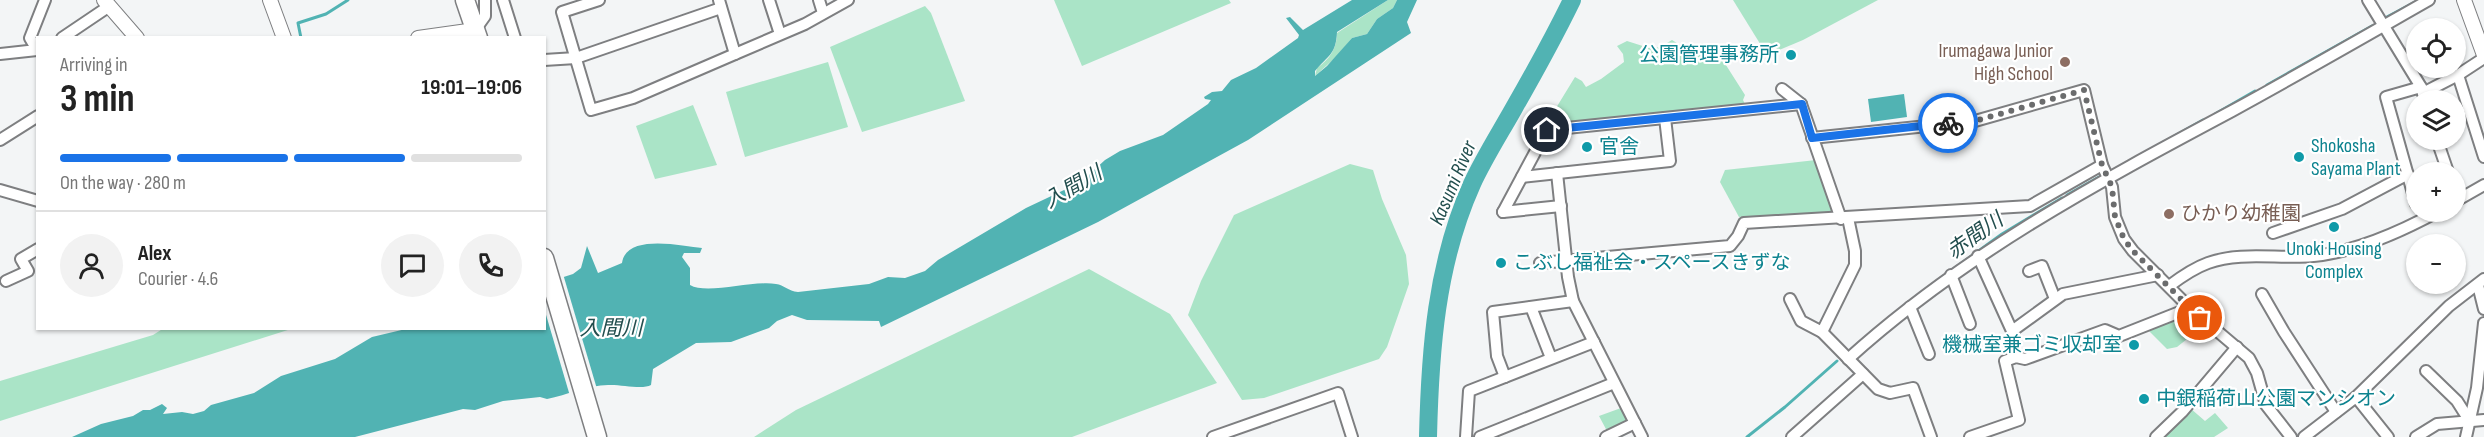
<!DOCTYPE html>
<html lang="en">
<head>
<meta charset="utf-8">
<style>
	:root { --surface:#fff; --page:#f2f2f2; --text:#222; --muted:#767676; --line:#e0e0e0; --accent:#1a73e8 }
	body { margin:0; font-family:"Sofia Sans Condensed","Noto Sans JP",sans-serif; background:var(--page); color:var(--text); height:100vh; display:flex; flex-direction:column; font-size:22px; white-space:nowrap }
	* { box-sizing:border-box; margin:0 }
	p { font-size:20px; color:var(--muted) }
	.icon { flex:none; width:33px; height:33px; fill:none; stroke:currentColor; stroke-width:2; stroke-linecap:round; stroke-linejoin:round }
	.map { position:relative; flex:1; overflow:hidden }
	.drawer { position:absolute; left:36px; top:36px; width:510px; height:294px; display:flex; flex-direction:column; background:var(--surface); border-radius:0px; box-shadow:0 2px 4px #0004 }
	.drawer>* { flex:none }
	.controls { position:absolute; left:2406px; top:18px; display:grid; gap:12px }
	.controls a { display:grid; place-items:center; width:60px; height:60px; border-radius:50%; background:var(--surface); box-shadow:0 2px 4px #0004; font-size:30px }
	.pin { position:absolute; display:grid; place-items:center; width:51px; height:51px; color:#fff; margin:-26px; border:3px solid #fff; border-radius:50%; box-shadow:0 2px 6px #0007 }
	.courier { position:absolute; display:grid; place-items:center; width:60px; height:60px; margin:-30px; border:4px solid #1a73e8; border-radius:50%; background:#fff; color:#222; box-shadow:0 2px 8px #0007 }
	.overview em { font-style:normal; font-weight:700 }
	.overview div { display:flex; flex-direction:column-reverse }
	.overview { display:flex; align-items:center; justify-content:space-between; height:102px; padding:0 24px }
	h1 { font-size:39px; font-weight:700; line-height:45px }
	.bar { display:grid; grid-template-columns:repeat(4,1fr); gap:9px 6px; align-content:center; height:72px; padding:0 24px }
	.bar i { height:8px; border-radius:4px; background:var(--line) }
	.bar .active { background:var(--accent) }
	.bar p { grid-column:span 4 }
	.line { display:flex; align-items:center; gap:15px; padding:0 24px; border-top:2px solid var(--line) }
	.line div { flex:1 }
	.round { display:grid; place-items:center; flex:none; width:63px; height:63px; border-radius:32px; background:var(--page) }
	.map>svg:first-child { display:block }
</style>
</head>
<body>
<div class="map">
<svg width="2484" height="437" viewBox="0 0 2484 437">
	<rect width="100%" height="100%" fill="#f3f5f6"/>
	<g fill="#aae4c7">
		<polygon points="1054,0 1229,0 1231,3 1082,66"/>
		<path d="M 1388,0 L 1397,0 L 1393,8 L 1377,19 L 1367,34 L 1352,38 L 1336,57 L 1315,76 L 1317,68 C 1330,59 1337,48 1337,33 Z"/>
		<polygon points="1733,0 1878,0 1803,40 1767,55"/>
		<polygon points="925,6 931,13 965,101 862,132 830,47"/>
		<polygon points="1672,40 1693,53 1702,43 1717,51 1745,95 1743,100 1746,106 1545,126 1575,77 1582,81 1586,87 1601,79 1624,62 1623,54 1617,46 1627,41 1649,48 1653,46 1666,50 1667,43"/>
		<polygon points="828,62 848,127 745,157 726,92"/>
		<polygon points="693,105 717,165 655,179 636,126"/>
		<polygon points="1816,160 1834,212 1739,217 1720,182 1725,170"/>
		<polygon points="1350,164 1373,170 1382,199 1406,255 1409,284 1387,347 1379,359 1264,398 1242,400 1188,315 1201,281 1234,215"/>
		<polygon points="1089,269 1170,314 1217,383 1072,437 754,437 796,410"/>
		<polygon points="2189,312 2202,327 2177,347 2167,349 2148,330"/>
		<polygon points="164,328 291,329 0,421 0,381 153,335"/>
		<polygon points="1621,408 1629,422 1607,431 1599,416"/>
		<polygon points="2190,408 2205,421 2215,413 2228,428 2214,437 2161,437"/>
	</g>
	<g fill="#51b3b3">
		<path d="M 1352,0 L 1388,0 L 1337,32 C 1336,55 1328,55 1315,71 L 1315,76 L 1327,66 L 1352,38 L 1367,34 L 1377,19 L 1393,8 L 1397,0 L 1417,0 L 1407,22 L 1411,33 L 1248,140 L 1098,222 L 881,327 L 879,321 L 807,320 L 792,315 L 777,321 L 769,328 L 731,342 L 696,343 L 653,369 L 651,385 C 642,390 620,384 608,385 C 588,385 567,395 547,399 L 540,397 L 503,401 L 475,410 L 463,409 L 355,437 L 72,437 L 101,424 L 133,416 L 143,410 L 150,410 L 162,404 L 167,408 L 163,414 L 182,412 L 193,414 L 204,411 L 211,405 L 254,393 L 281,376 L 335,359 L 372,337 L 410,328 L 544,328 L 545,283 L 573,274 L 581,268 L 587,246 L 598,273 L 622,263 C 626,233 682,246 702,248 L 700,253 L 684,253 L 682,257 L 690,268 L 690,285 C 707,295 753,280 776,284 C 784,285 788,291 798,292 L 869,284 L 888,277 L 905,278 L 925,271 L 938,260 L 1026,208 L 1081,182 L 1105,160 L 1120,151 L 1163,135 L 1208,104 L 1211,100 L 1205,99 L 1204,97 L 1212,92 L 1222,91 L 1231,80 L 1256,68 L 1298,38 L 1299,35 L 1286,18 L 1290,17 L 1303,30 Z"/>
		<polygon points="1904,94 1907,117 1871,122 1868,99"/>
	</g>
	<polygon fill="#f3f5f6" points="563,274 597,389 570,396 544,308 544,280"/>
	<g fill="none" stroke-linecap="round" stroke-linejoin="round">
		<g stroke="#51b3b3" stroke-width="3">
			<polyline points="2385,18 2415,2"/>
			<polyline points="301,38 298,23 326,14 348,0"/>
			<polyline points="2267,85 2372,26"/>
			<polyline points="2215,114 2255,91"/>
			<polyline points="2153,148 2203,120"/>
			<polyline points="2067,195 2099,177"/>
			<polyline points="1941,278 2002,234 2062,198"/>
			<polyline points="1747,437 1785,407 1837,361"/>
		</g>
		<path stroke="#51b3b3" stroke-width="18" d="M 1428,437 C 1430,351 1436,264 1472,184 C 1484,158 1500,133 1514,108 C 1534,73 1554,37 1572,0"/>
		<g stroke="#7e7f81" stroke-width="14">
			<g id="minor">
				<polyline points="503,0 515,38"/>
				<polyline points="599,0 562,12 591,110 633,98 735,54 805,24 848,0"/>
				<polyline points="719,0 735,54"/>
				<polyline points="769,0 780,34"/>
				<polyline points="819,0 823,13"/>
				<polyline points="2368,0 2421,87 2425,100"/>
				<polyline points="475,30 485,16 485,0"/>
				<polyline points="62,38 108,7"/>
				<polyline points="0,54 37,50 30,38 45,0"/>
				<polyline points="544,60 576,58 721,8"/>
				<polyline points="2458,75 2484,157"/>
				<polyline points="1782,89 1801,104 1841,219"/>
				<polyline points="2423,93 2458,75 2484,58"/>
				<polyline points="1812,138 1975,121 2084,90 2102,165 2112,187 2115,217 2124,239 2133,251 2190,308 2249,358 2257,373 2266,405 2291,437"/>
				<polyline points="0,140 38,116"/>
				<polyline points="2437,140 2448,172"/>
				<polyline points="1557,173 1568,277 1573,301 1642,437"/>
				<polyline points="1522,177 1670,161 1665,118"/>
				<polyline points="0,190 38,201"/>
				<polyline points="2456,201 2484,185"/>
				<polyline points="2416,204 2386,97 2421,87"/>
				<polyline points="1503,212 1547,130 1801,104"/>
				<polyline points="1503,212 1561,206"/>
				<polyline points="2273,233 2342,209 2408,174"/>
				<polyline points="1978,256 2012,331 2063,294 2158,275"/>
				<polyline points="1540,263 1730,246 1738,236 1744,223 2030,206 2102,165"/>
				<polyline points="2029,271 2042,266 2055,299"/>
				<polyline points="1951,275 1970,324"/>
				<polyline points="6,281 28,271 21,259 38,249"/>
				<polyline points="2478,285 2484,309"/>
				<path d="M 2169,286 C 2181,277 2194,268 2208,263 C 2244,250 2285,261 2322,255 C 2362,249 2402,231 2437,212"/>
				<polyline points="2262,294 2284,332 2336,412"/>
				<polyline points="1790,299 1801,321 1822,332 1878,389 1890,393 1913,388 1931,437"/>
				<polyline points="1531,307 1551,358"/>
				<polyline points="1910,307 1929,354"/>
				<polyline points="1822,332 1855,265 1855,251 1848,218"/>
				<path d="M 1848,359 C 1964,254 2095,184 2232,111 C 2298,75 2364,37 2429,0"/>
				<polyline points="2426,371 2457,401 2469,420"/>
				<polyline points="1505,377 1497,356 1493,312 1573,301"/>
				<polyline points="2356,397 2388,437"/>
				<polyline points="1213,437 1338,393 1352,437"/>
				<polyline points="1466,437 1469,391 1594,342"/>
				<polyline points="1480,437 1614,383"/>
				<polyline points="1606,437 1635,423"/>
				<polyline points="1792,437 1863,374"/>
				<polyline points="1970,437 2019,420 2005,361 2016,357 2025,359 2105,330 2119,336 2190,308"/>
				<polyline points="2156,437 2182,412 2237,347"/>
				<polyline points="2304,437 2356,397 2449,306 2484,279"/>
				<polyline points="2416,437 2437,424 2484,420"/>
				<polyline points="2466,437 2477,388 2484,323"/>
			</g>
		</g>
		<g stroke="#7e7f81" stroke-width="16">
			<g id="tertiary">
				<polyline points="104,0 137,38"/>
				<polyline points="270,0 284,38"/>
				<polyline points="2464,0 2484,55"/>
				<polyline points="418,38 475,30"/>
			</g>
		</g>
		<g stroke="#7e7f81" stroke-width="21">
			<g id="trunk">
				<polyline points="465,0 478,38"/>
				<polyline points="544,258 597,437"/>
			</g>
		</g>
		<use href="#minor" stroke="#fff" stroke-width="10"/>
		<use href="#tertiary" stroke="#fff" stroke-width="14"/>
		<use href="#trunk" stroke="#fff" stroke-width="18"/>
	</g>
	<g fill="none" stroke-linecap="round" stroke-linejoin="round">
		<polyline stroke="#6b6c6d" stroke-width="6" stroke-dasharray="0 10.8" points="1948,123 1975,121 2084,90 2102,165 2112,187 2115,217 2124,239 2133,251 2200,318"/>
		<polyline stroke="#1a73e8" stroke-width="8" points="1547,130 1802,104 1812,138 1948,123"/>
	</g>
	<g fill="#0f9aa8" stroke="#fff" stroke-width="2">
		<circle cx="1791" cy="55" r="6"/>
		<circle cx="1587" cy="147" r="6"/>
		<circle cx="2299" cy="157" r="6"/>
		<circle cx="2334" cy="227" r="6"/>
		<circle cx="1501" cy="263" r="6"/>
		<circle cx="2134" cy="345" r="6"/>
		<circle cx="2144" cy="399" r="6"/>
	</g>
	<g fill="#8d6e63" stroke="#fff" stroke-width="2">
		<circle cx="2065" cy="62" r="6"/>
		<circle cx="2169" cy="214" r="6"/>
	</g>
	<g text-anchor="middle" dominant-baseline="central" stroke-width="4.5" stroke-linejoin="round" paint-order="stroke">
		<g font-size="20" fill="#785e54" stroke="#fff" text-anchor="end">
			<text x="2053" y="51">Irumagawa Junior<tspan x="2053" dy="23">High School</tspan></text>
			<text x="2181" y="214" text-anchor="start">ひかり幼稚園</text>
		</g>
		<g font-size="20" fill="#0d838f" stroke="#fff" text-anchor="start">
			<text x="1779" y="55" text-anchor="end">公園管理事務所</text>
			<text x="2311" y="146">Shokosha<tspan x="2311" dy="23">Sayama Plant</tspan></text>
			<text x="1599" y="147">官舎</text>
			<text x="2334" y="249" text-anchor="middle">Unoki Housing<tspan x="2334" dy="23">Complex</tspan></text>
			<text x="1513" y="263">こぶし福祉会・スペースきずな</text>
			<text x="2122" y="345" text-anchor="end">機械室兼ゴミ収却室</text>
			<text x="2156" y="399">中銀稲荷山公園マンシオン</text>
		</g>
		<g font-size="21" font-style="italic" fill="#224e4e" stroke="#fff">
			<text transform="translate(1453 183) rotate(-67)">Kasumi River</text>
			<text transform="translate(1073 187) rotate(-30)">入間川</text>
			<text transform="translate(1975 236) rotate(-35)">赤間川</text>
			<text x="611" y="328">入間川</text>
		</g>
	</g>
</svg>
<div class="controls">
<a><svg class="icon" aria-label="locate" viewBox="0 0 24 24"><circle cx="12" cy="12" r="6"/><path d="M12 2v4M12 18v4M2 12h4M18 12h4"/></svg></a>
<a><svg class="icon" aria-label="layers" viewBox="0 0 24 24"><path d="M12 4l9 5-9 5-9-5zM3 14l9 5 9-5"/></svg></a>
<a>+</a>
<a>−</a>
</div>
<div class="pin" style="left:2200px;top:318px;background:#ea580c"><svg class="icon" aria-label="bag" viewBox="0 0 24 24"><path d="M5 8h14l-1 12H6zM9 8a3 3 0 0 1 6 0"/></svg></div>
<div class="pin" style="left:1547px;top:130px;background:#1f2937"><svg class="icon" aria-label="home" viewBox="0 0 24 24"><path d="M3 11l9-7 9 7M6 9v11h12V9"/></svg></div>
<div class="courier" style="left:1948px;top:123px"><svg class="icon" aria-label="bike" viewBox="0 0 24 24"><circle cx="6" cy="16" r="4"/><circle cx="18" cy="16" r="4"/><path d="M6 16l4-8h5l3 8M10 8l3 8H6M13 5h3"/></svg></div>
<section class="drawer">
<div class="overview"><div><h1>3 min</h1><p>Arriving in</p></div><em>19:01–19:06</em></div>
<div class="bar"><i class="active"></i><i class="active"></i><i class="active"></i><i></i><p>On the way · 280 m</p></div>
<div class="line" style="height:108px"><a class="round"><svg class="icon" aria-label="person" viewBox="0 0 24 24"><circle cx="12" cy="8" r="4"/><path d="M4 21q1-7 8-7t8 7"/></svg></a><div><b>Alex</b><p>Courier · 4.6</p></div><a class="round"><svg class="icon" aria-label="chat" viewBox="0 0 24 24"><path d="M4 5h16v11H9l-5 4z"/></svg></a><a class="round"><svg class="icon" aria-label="phone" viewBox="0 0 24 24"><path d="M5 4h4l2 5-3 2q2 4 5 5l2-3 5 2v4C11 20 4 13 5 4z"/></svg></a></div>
</section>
</div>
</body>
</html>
